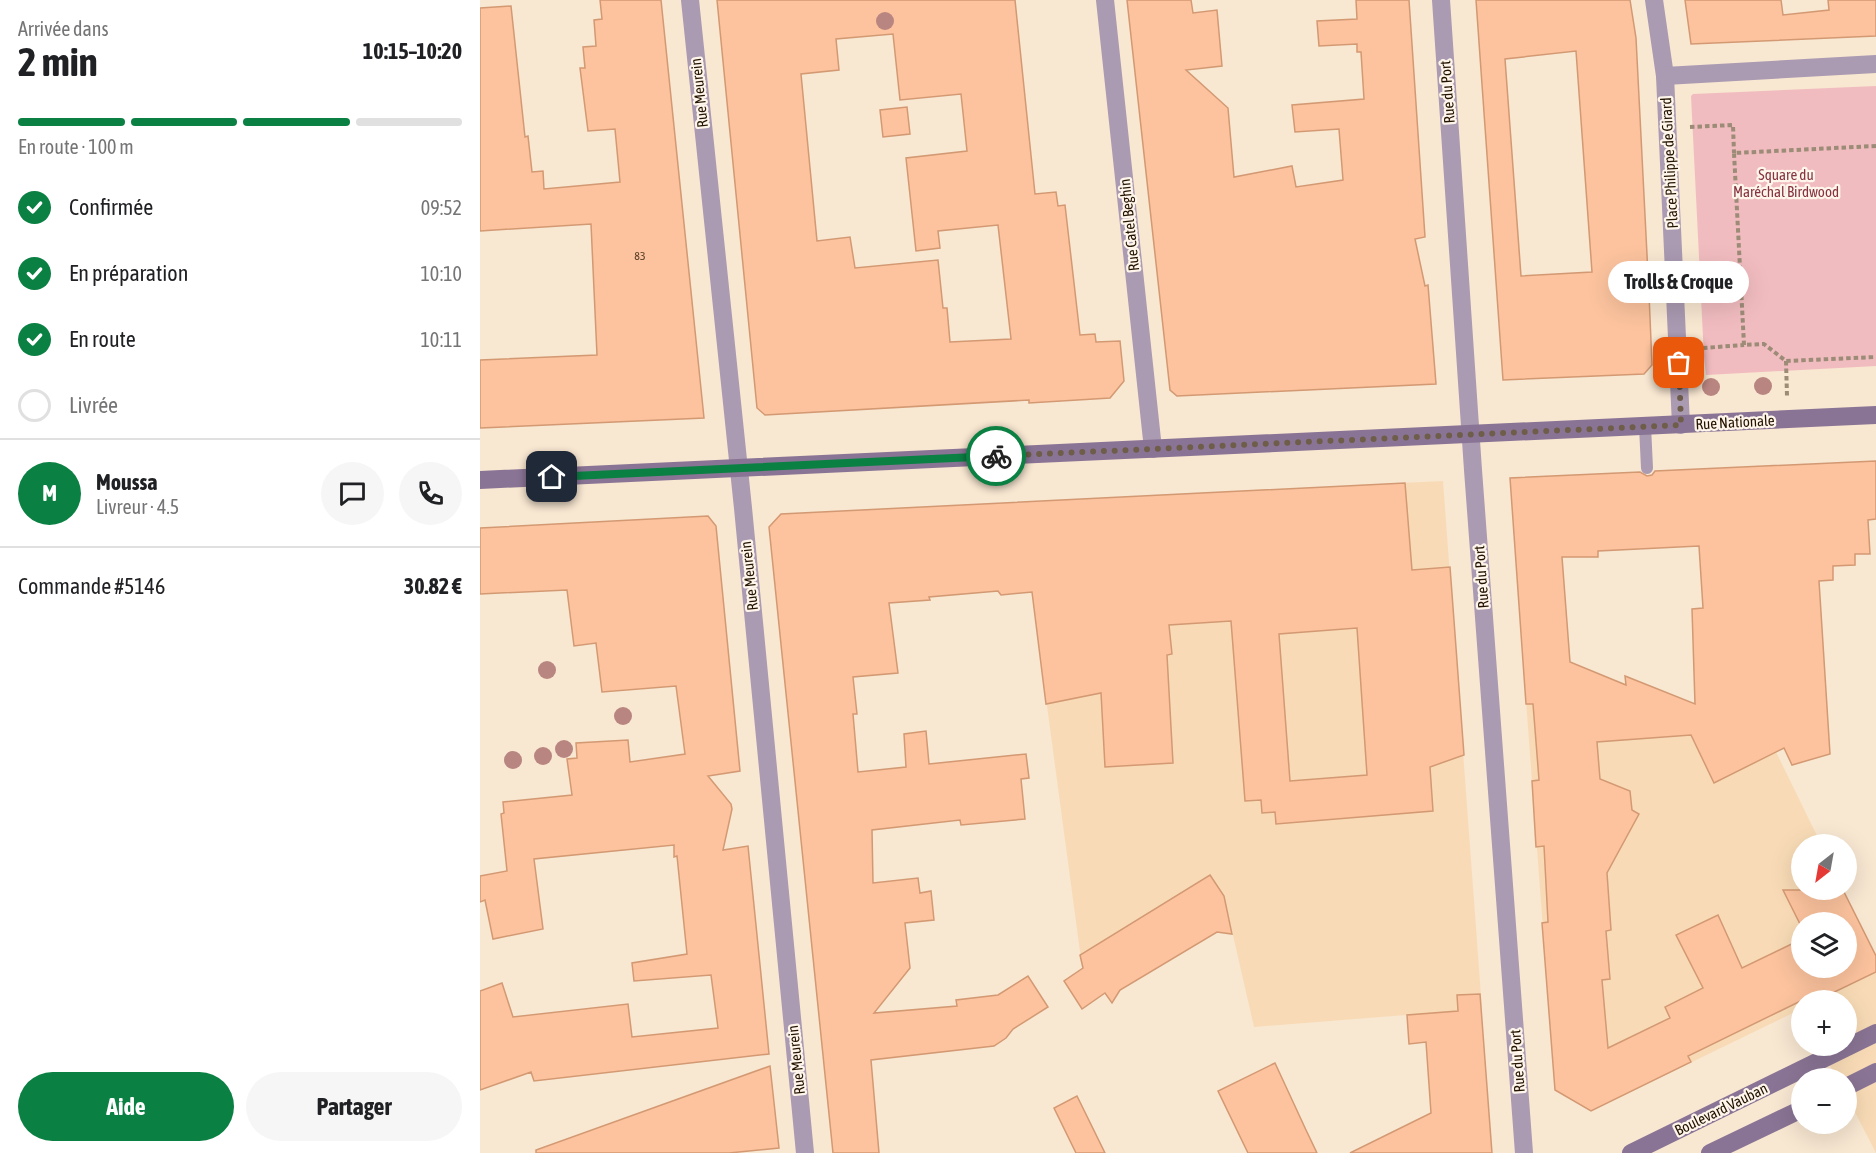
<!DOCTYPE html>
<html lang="fr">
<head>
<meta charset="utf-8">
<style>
	:root { --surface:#fff; --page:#f6f6f6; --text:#202124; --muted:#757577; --line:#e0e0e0; --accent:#0b8043 }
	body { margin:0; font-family:"Asap Condensed",sans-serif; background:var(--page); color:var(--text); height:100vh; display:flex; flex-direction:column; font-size:22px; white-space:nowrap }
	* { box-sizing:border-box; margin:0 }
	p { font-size:20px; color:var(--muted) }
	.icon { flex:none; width:33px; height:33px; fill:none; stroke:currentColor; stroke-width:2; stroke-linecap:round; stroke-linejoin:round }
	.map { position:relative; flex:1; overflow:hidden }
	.drawer { display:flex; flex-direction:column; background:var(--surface); width:480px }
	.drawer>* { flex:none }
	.needle { width:39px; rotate:211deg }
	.buttons { position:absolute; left:1311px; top:834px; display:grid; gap:12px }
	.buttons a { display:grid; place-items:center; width:66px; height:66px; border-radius:50%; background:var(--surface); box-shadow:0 6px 24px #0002; font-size:30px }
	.pin { position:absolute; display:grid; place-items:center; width:51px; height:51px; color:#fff; margin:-26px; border-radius:12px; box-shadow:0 3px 9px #0006 }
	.courier { position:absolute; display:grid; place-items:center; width:60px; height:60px; margin:-30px; border:4px solid #0b8043; border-radius:50%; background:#fff; color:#222; box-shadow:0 2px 8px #0007 }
	.bubble { position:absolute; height:42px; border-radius:21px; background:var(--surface); box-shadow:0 6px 24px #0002; font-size:20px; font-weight:700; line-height:42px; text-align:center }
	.summary em { font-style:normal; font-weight:700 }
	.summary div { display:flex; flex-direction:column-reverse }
	.summary { display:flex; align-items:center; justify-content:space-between; height:102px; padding:0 18px }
	h1 { font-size:39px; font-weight:700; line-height:45px }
	.bar { display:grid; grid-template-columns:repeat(4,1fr); gap:9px 6px; align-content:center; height:72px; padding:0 18px }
	.bar i { height:8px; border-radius:4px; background:var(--line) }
	.bar .active { background:var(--accent) }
	.bar p { grid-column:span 4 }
	.line { display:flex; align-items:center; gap:15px; padding:0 18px; border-top:2px solid var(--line) }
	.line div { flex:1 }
	.round { display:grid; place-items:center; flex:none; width:63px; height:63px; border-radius:32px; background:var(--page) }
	ol { padding:0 18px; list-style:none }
	li { display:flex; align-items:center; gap:18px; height:66px }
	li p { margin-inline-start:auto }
	li .icon { padding:6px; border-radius:50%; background:var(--accent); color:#fff; stroke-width:4 }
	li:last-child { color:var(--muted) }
	li i { width:33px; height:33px; border:3px solid var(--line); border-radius:50% }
	.cta { display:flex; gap:12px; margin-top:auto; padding:12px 18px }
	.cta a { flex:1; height:69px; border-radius:36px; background:var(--accent); color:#fff; font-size:24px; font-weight:700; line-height:69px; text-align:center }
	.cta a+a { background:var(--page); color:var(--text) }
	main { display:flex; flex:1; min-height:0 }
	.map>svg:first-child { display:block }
</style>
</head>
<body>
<main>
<section class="drawer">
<div class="summary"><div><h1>2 min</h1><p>Arrivée dans</p></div><em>10:15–10:20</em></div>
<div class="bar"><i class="active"></i><i class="active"></i><i class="active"></i><i></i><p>En route · 100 m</p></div>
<ol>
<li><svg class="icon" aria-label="check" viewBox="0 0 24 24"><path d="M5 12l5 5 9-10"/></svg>Confirmée<p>09:52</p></li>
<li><svg class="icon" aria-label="check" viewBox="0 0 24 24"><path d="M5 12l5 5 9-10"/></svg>En préparation<p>10:10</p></li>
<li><svg class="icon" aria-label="check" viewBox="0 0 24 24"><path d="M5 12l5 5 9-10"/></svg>En route<p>10:11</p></li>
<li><i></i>Livrée</li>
</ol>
<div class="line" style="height:108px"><b class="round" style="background:var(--accent);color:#fff">M</b><div><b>Moussa</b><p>Livreur · 4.5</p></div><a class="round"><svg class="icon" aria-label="chat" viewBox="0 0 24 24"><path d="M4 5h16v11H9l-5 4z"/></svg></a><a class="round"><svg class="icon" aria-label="phone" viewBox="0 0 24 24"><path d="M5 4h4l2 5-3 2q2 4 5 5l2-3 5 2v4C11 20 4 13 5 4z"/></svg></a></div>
<div class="line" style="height:78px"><div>Commande #5146</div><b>30.82 €</b></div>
<div class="cta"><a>Aide</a><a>Partager</a></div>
</section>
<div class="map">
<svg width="1396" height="1153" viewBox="0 0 1396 1153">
	<rect width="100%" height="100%" fill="#f8e7d1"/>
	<g fill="#f8dbb6" fill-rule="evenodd">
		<polygon points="963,481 1002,1009 774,1027 744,896 601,959 561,661 692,654 674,495"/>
		<path d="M 1090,662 L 1145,684 L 1145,676 L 1216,705 L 1280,719 L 1341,844 L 1322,844 L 1322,890 L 1363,890 L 1396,956 L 1396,1153 L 1367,1097 L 1366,1078 L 1357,1078 L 1339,1046 L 1366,1046 L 1366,1000 L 1322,1000 L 1321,1014 L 1319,1010 L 1111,1111 L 1075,1090 L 1045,687 ZM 1322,922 L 1366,922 L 1366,968 L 1322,968 Z"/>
	</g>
	<polygon fill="#f1bcbf" points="1396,86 1396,366 1226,375 1224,357 1211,96 1213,94"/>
	<g fill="#fcc39e" stroke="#d39973" stroke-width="1.5" fill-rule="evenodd">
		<polygon points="120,0 181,0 224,418 0,428 0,360 117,355 111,224 0,231 0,8 31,6 45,137 48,136 52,172 63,171 64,189 140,182 135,129 108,131 100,68 105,68 103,47 116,46 114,20 122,19"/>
		<path d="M 237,0 L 535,0 L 555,194 L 576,192 L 578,206 L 585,205 L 600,335 L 615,334 L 616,342 L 640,341 L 644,381 L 630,398 L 549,403 L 549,400 L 285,415 L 277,408 ZM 413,34 L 420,100 L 481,94 L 487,151 L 426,158 L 436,251 L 460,248 L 458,231 L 518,225 L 531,339 L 470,342 L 467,308 L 463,308 L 458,260 L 375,268 L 370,237 L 337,241 L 321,74 L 359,70 L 356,39 Z"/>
		<polygon points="647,0 711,0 713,13 737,10 742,66 706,70 748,108 754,177 812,166 816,187 863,180 859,129 815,132 812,105 884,99 881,52 877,52 877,44 839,46 837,21 877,19 876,0 929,0 945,237 935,239 945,286 948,285 956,384 697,396 690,390"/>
		<path d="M 996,0 L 1150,0 L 1156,38 L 1169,294 L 1172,365 L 1164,374 L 1023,380 ZM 1096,51 L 1112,272 L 1041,276 L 1025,59 Z"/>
		<polygon points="1205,0 1301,0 1303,15 1349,10 1348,0 1396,0 1396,36 1211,44"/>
		<polygon points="427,107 430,134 403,137 400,110"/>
		<path d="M 1396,461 L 1396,519 L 1388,520 L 1390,554 L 1375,554 L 1375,565 L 1353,566 L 1353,580 L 1339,581 L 1350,754 L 1312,765 L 1304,748 L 1234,783 L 1211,735 L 1117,742 L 1120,779 L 1150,791 L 1152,810 L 1159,814 L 1127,873 L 1131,930 L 1126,931 L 1130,979 L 1122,980 L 1128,1048 L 1190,1018 L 1185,1007 L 1223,988 L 1196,935 L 1238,915 L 1262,968 L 1322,939 L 1322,968 L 1366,968 L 1366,922 L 1322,922 L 1322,928 L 1303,890 L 1363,890 L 1396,956 L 1396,972 L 1340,999 L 1337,993 L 1208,1056 L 1211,1062 L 1111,1111 L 1075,1090 L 1062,923 L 1068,922 L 1064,846 L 1056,847 L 1052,781 L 1059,780 L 1053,704 L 1046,704 L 1030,478 L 1160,472 L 1167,476 L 1172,475 L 1175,471 ZM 1219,546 L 1223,608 L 1212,609 L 1215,704 L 1145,676 L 1146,685 L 1090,662 L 1082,557 L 1118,557 L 1118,551 Z"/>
		<path d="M 925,483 L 932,570 L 970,567 L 984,755 L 950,767 L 953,811 L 796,824 L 795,812 L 782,813 L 781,800 L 765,801 L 751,621 L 689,625 L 692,654 L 687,655 L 693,763 L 625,767 L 621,693 L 566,704 L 552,592 L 521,595 L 518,591 L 449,597 L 450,600 L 409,603 L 418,673 L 373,677 L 377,714 L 373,714 L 378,772 L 426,767 L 424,734 L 446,731 L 449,764 L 546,754 L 549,778 L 541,779 L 545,819 L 481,825 L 480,820 L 392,830 L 393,883 L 438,878 L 440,893 L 451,891 L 454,920 L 425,923 L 430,968 L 394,1013 L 477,1006 L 476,1000 L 518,995 L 548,976 L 568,1007 L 533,1029 L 526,1038 L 514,1046 L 391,1060 L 399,1153 L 353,1153 L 289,527 L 301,514 ZM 877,628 L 887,775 L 810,781 L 799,634 Z"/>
		<polygon points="228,516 236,526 260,771 228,776 251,804 252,809 243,850 268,846 289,1054 54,1081 51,1072 0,1090 0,991 22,983 33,1017 148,1004 152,1037 238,1028 231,975 154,981 152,963 207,954 197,856 194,857 194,845 54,859 63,929 13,939 5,900 0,902 0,876 27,871 21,814 24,813 23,802 92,795 87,759 97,758 96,743 148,740 150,762 205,754 196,686 122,692 116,643 94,646 87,590 0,594 0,528"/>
		<polygon points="730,875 744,896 752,934 737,932 640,990 632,1003 625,993 602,1009 584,981 603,968 600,955"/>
		<polygon points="1000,994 1012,1153 870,1153 951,1113 946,1042 929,1044 927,1015 978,1011 977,995"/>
		<polygon points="795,1063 826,1130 837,1153 768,1153 738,1091"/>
		<polygon points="290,1066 299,1148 249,1153 56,1153 56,1150"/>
		<polygon points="597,1096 625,1153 596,1153 574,1108"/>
	</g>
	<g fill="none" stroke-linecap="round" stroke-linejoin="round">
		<g stroke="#9c8b77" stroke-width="4" stroke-dasharray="4.5 3" stroke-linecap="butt">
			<polyline points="1210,127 1253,125 1254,153"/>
			<polyline points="1396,146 1254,153 1264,345 1284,344 1306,361 1396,357"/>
			<polyline points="1223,348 1264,345"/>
			<polyline points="1306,361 1307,396"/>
		</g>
		<polyline stroke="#aa9ab2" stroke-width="12" points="1165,426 1167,468"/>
		<g stroke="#aa9ab2" stroke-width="18">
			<polyline points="210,0 263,508 325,1153"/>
			<polyline points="625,0 673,449"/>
			<polyline points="961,0 993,470 1044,1153"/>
			<polyline points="1174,0 1185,76 1201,425"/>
			<polyline points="1185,76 1396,64"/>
		</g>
		<g stroke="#8a7495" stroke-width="18">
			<polyline points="0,480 1396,415"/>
			<polyline points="1366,1087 1396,1072"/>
			<polyline points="1151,1153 1396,1033"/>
			<polyline points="1230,1153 1322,1109"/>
		</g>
	</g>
	<g fill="#b98581">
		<circle cx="405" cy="21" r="9"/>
		<circle cx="1283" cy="386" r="9"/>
		<circle cx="1231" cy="387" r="9"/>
		<circle cx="67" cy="670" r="9"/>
		<circle cx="143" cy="716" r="9"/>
		<circle cx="84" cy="749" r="9"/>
		<circle cx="63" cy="756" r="9"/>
		<circle cx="33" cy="760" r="9"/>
	</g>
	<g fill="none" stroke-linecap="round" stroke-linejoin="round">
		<polyline stroke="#6e5d49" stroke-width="6" stroke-dasharray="0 10.8" points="516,456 1201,425 1199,363"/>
		<polyline stroke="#0b8043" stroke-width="8" points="72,477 516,456"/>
	</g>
	<g text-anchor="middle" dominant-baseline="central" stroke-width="4.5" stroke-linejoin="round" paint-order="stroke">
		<g font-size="12" fill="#593f28">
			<text x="160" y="256">83</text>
		</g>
		<g font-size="15" fill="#231300" stroke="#fff6eb">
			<text transform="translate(967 92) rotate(-94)">Rue du Port</text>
			<text transform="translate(219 93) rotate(-96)">Rue Meurein</text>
			<text transform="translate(1189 163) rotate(-93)">Place Philippe de Girard</text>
			<text transform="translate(649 225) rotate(-96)">Rue Catel Beghin</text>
			<text transform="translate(1255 422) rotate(-3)">Rue Nationale</text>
			<text transform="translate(269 576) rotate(-96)">Rue Meurein</text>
			<text transform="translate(1001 577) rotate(-94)">Rue du Port</text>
			<text transform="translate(316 1060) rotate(-96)">Rue Meurein</text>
			<text transform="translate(1037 1061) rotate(-94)">Rue du Port</text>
			<text transform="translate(1241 1109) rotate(-26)">Boulevard Vauban</text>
		</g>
		<g font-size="15" fill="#863440" stroke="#fff6eb">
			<text x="1306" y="174">Square du<tspan x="1306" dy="17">Maréchal Birdwood</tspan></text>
		</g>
	</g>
</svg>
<div class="buttons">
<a><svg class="needle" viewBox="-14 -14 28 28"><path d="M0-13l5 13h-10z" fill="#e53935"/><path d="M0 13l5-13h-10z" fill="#757577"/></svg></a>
<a><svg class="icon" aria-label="layers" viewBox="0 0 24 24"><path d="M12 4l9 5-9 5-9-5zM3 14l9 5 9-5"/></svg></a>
<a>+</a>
<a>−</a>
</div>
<div class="pin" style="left:1199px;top:363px;background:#ea580c"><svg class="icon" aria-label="bag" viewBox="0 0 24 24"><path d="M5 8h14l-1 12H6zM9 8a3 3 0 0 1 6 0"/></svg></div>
<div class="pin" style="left:72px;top:477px;background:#1f2937"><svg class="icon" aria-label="home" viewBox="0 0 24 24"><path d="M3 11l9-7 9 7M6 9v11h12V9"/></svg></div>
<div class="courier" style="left:516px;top:456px"><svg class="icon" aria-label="bike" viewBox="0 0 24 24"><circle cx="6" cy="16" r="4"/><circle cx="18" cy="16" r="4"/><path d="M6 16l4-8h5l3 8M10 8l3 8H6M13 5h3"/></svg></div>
<div class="bubble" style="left:1128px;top:261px;width:141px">Trolls &amp; Croque</div>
</div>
</main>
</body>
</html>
